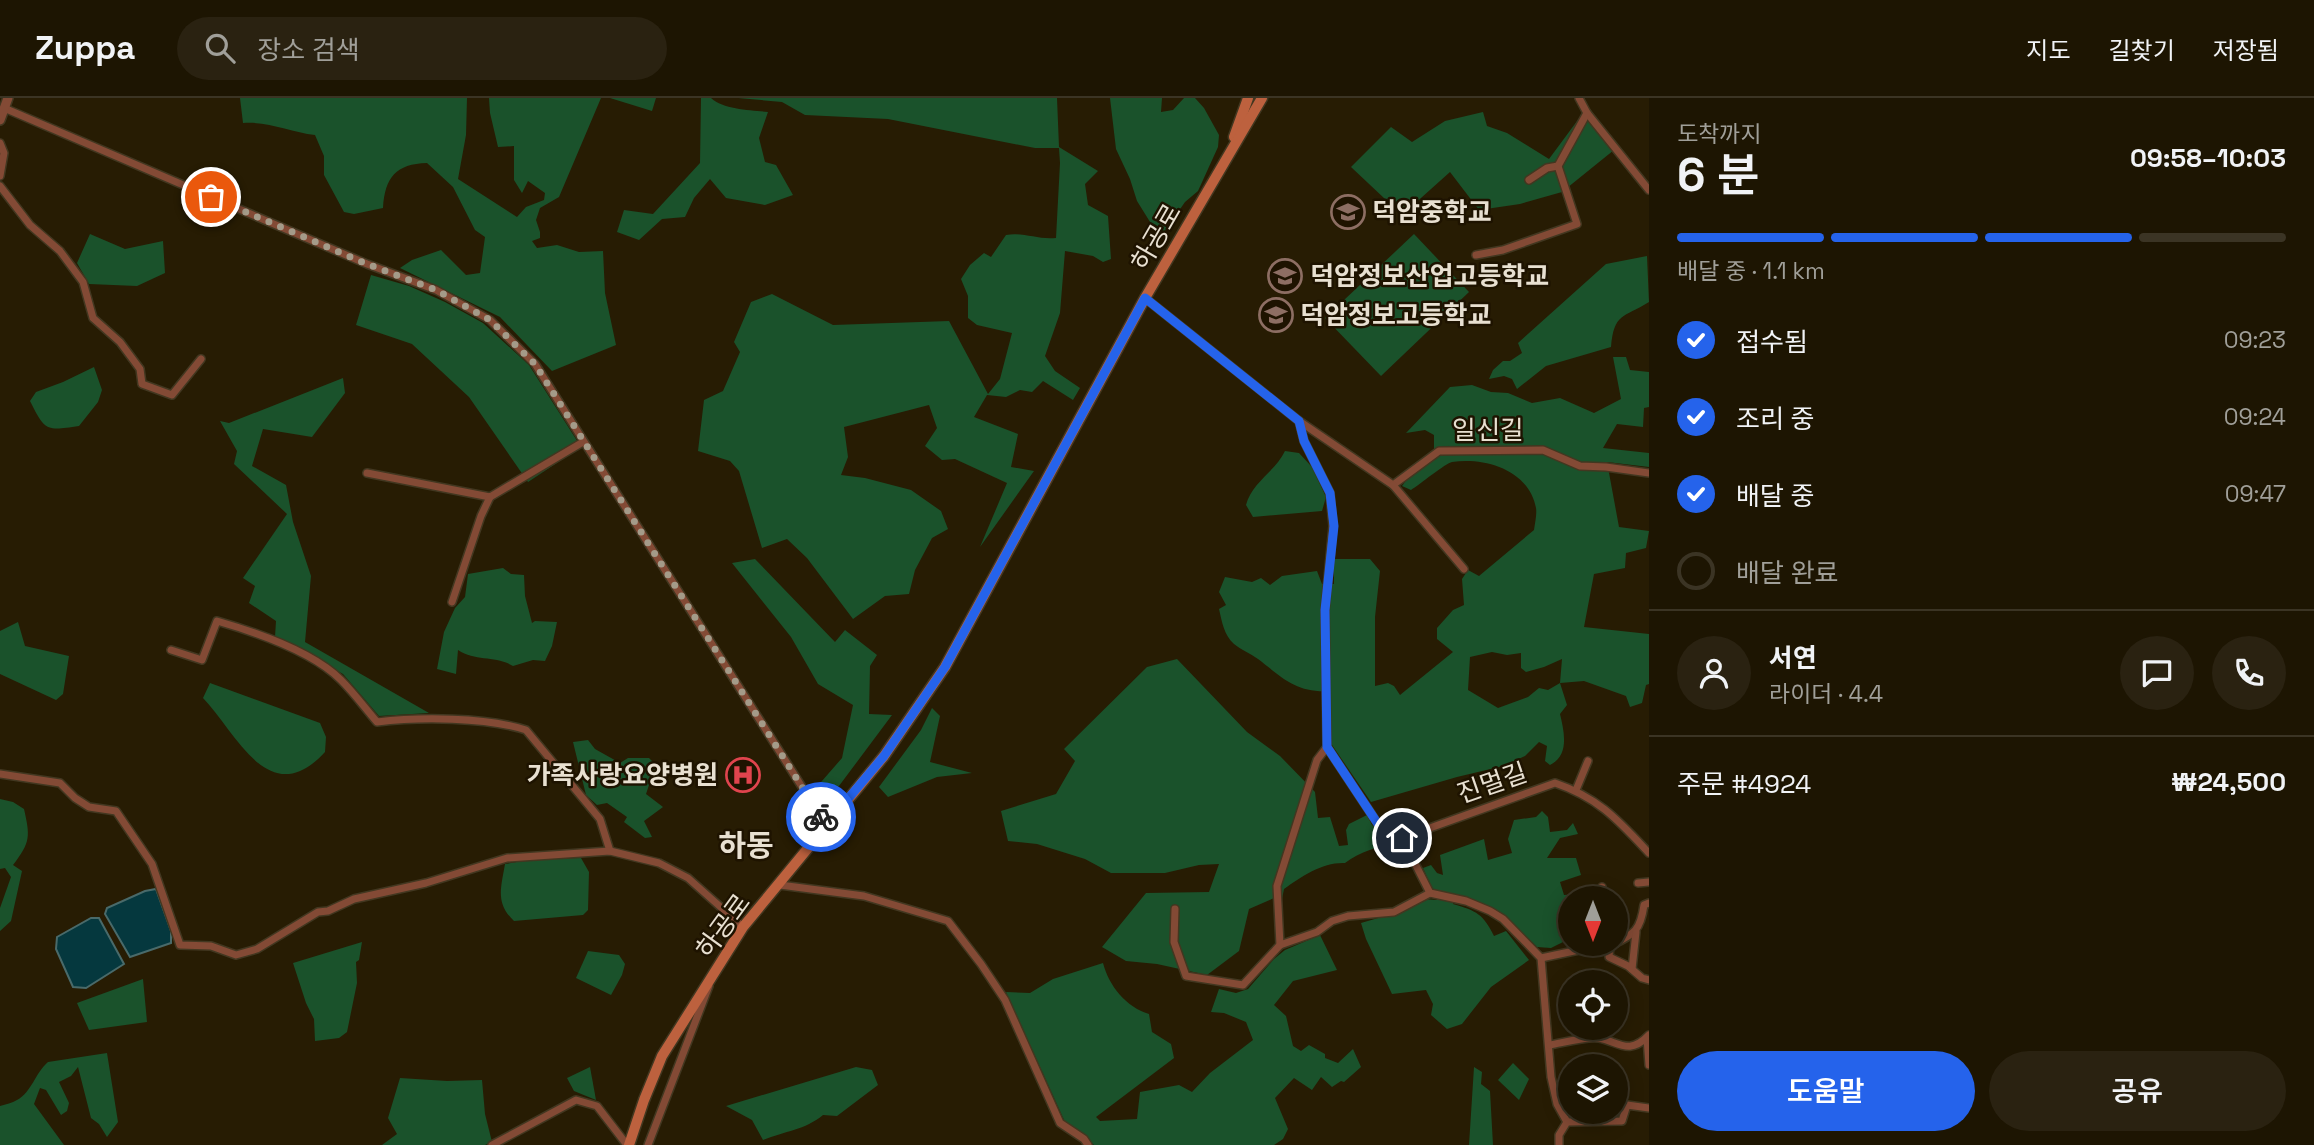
<!DOCTYPE html>
<html lang="ko">
<head>
<meta charset="utf-8">
<style>
	:root { --surface:#1d1502; --page:#2a2211; --text:#f1f3f6; --muted:#a09f99; --line:#3b3424; --accent:#2563eb }
	body { margin:0; font-family:"Space Grotesk","Noto Sans KR",sans-serif; background:var(--page); color:var(--text); height:100vh; display:flex; flex-direction:column; font-size:26px; white-space:nowrap }
	* { box-sizing:border-box; margin:0 }
	p { font-size:23px; color:var(--muted) }
	.icon { flex:none; width:38px; height:38px; fill:none; stroke:currentColor; stroke-width:2; stroke-linecap:round; stroke-linejoin:round }
	.map { position:relative; flex:1; overflow:hidden }
	.side { display:flex; flex-direction:column; background:var(--surface); width:665px }
	.side>* { flex:none }
	.needle { width:46px; rotate:180deg }
	.buttons { position:absolute; left:1558px; top:788px; display:grid; gap:14px }
	.buttons a { display:grid; place-items:center; width:70px; height:70px; border-radius:50%; background:var(--surface); box-shadow:0 4px 18px #0003,0 0 0 2px var(--line); font-size:35px }
	.pin { position:absolute; display:grid; place-items:center; width:60px; height:60px; color:#fff; margin:-30px; border:4px solid #fff; border-radius:50%; box-shadow:0 2px 7px #0007 }
	.courier { position:absolute; display:grid; place-items:center; width:70px; height:70px; margin:-35px; border:5px solid #2563eb; border-radius:50%; background:#fff; color:#222; box-shadow:0 2px 9px #0007 }
	.summary em { font-style:normal; font-weight:600 }
	.summary div { display:flex; flex-direction:column-reverse }
	.summary { display:flex; align-items:center; justify-content:space-between; height:119px; padding:0 28px }
	h1 { font-size:46px; font-weight:600; line-height:52px }
	.bar { display:grid; grid-template-columns:repeat(4,1fr); gap:10px 7px; align-content:center; height:84px; padding:0 28px }
	.bar i { height:9px; border-radius:5px; background:var(--line) }
	.bar .on { background:var(--accent) }
	.bar p { grid-column:span 4 }
	.line { display:flex; align-items:center; gap:18px; padding:0 28px; border-top:2px solid var(--line) }
	.line div { flex:1 }
	.round { display:grid; place-items:center; flex:none; width:74px; height:74px; border-radius:37px; background:var(--page) }
	ol { padding:0 28px; list-style:none }
	li { display:flex; align-items:center; gap:21px; height:77px }
	li p { margin-inline-start:auto }
	li .icon { padding:7px; border-radius:50%; background:var(--accent); color:#fff; stroke-width:4 }
	li:last-child { color:var(--muted) }
	li i { width:38px; height:38px; border:4px solid var(--line); border-radius:50% }
	.action { display:flex; gap:14px; margin-top:auto; padding:14px 28px }
	.action a { flex:1; height:80px; border-radius:42px; background:var(--accent); color:#fff; font-size:28px; font-weight:600; line-height:80px; text-align:center }
	.action a+a { background:var(--page); color:var(--text) }
	header { display:flex; align-items:center; gap:42px; box-sizing:border-box; height:98px; padding:0 35px; background:var(--surface); border-bottom:2px solid var(--line) }
	header strong { font-size:33px }
	nav { display:flex; gap:38px; margin-inline-start:auto; font-size:24px }
	.search { width:490px; height:63px; background:var(--page); display:flex; align-items:center; gap:18px; box-sizing:border-box; padding:0 24px; border-radius:38px; color:var(--muted); font-size:26px }
	main { display:flex; flex:1; min-height:0 }
	.map>svg:first-child { display:block }
</style>
</head>
<body>
<header>
<strong>Zuppa</strong>
<div class="search"><svg class="icon" aria-label="search" viewBox="0 0 24 24"><circle cx="10" cy="10" r="6"/><path d="M15 15l6 6"/></svg>장소 검색</div>
<nav><a>지도</a><a>길찾기</a><a>저장됨</a></nav>
</header>
<main>
<div class="map">
<svg width="1649" height="1047" viewBox="0 0 1649 1047">
	<rect width="100%" height="100%" fill="#271c03"/>
	<g fill="#1a522b" fill-rule="evenodd">
		<path d="M 240,0 L 467,0 L 466,37 L 458,81 L 517,119 L 526,109 L 544,102 L 545,95 L 528,83 L 522,95 L 514,82 L 514,48 L 498,49 L 490,15 L 489,0 L 601,0 L 559,99 L 540,110 L 536,122 L 540,134 L 540,140 L 532,143 L 537,150 L 557,147 L 579,154 L 603,153 L 605,195 L 616,247 L 552,273 L 500,219 L 400,170 L 412,162 L 441,152 L 466,177 L 480,175 L 485,139 L 475,132 L 453,89 L 427,65 C 396,66 385,79 383,110 L 354,116 L 344,114 L 324,77 L 324,58 L 315,37 C 291,34 267,23 243,25 Z"/>
		<polygon points="610,0 656,0 652,13"/>
		<path d="M 701,0 L 711,0 C 724,12 751,12 768,14 L 759,40 L 765,64 L 776,67 L 793,97 L 765,107 L 726,100 L 710,81 L 694,100 L 685,119 L 662,121 L 639,142 L 617,134 L 624,112 L 653,116 L 700,65 Z"/>
		<path d="M 738,0 L 1057,0 L 1059,49 L 1098,73 L 1085,86 L 1088,107 L 1108,118 L 1111,161 L 1103,164 L 1093,158 L 1065,153 L 1060,215 L 1045,258 L 1055,273 L 1080,290 L 1073,302 L 1043,283 L 1032,294 L 1020,292 L 1006,299 L 987,297 L 974,319 L 1018,336 L 1011,369 L 1034,373 L 980,449 L 1007,385 L 955,361 L 942,362 L 925,348 L 937,330 L 929,307 L 844,329 L 848,359 L 841,377 L 865,380 L 911,392 L 941,413 L 948,431 L 932,440 L 915,472 L 909,496 L 885,498 L 853,521 L 807,460 L 787,441 L 762,450 L 739,373 L 730,363 L 698,353 L 704,302 L 723,293 L 740,254 L 734,244 L 751,204 L 772,196 L 833,227 L 949,223 L 988,296 L 1000,281 L 1012,235 L 977,227 L 968,220 L 968,198 L 961,181 L 970,167 L 984,155 L 991,159 L 1006,137 C 1024,134 1038,142 1056,140 L 1060,65 L 1059,50 L 1035,50 L 888,21 L 805,17 L 782,4 Z"/>
		<polygon points="1110,0 1162,0 1161,14 1173,12 1184,0 1195,0 1204,10 1219,37 1218,49 1198,93 1185,104 1160,140 1137,103 1130,81 1116,51"/>
		<polygon points="1483,14 1487,28 1507,35 1549,61 1583,15 1614,52 1562,94 1520,106 1479,112 1450,74 1402,117 1351,69 1391,29 1412,44 1445,23"/>
		<polygon points="90,136 125,151 163,143 165,175 137,188 89,186 77,165"/>
		<polygon points="1414,136 1469,194 1381,278 1325,220"/>
		<path d="M 1647,158 L 1649,204 C 1623,220 1614,215 1611,249 L 1546,268 L 1517,291 L 1512,281 L 1504,278 L 1489,281 L 1493,272 L 1503,263 L 1510,263 L 1522,255 L 1518,245 L 1606,166 Z"/>
		<polygon points="371,177 409,188 445,204 483,225 529,267 581,349 528,384 469,299 412,246 356,227"/>
		<path d="M 1613,259 L 1626,259 L 1630,272 L 1649,274 L 1649,309 L 1644,310 L 1643,329 L 1617,326 L 1603,350 L 1649,355 L 1649,369 L 1607,364 L 1619,429 L 1649,433 L 1646,450 L 1626,455 L 1625,470 L 1594,476 L 1584,529 L 1649,536 L 1649,586 L 1646,587 L 1642,605 L 1630,609 L 1626,598 L 1584,583 L 1560,585 L 1567,607 L 1560,616 C 1564,633 1570,657 1550,667 L 1545,663 L 1547,648 L 1539,644 L 1525,658 L 1503,668 L 1457,679 L 1371,704 L 1332,647 L 1330,593 C 1296,595 1283,580 1258,561 C 1250,555 1241,552 1234,546 C 1224,537 1222,524 1219,511 L 1226,507 L 1219,494 L 1225,479 L 1252,484 L 1261,480 L 1270,487 L 1282,478 L 1317,473 L 1322,486 L 1334,486 L 1334,461 L 1370,461 L 1380,473 L 1375,519 L 1375,588 L 1388,585 L 1394,588 L 1400,597 L 1453,554 L 1437,541 L 1437,530 L 1453,512 L 1464,507 L 1462,481 L 1468,472 L 1479,478 L 1534,432 C 1535,425 1537,416 1536,410 C 1529,372 1485,359 1452,364 C 1446,365 1419,387 1411,392 L 1402,388 L 1408,380 L 1434,361 L 1434,337 L 1425,332 L 1406,335 L 1450,289 L 1472,287 L 1491,294 L 1508,295 L 1532,305 L 1560,300 L 1594,315 L 1621,301 ZM 1492,554 L 1507,557 L 1521,555 L 1521,570 L 1526,574 L 1544,569 L 1562,561 L 1560,585 L 1548,592 L 1539,590 L 1528,599 L 1498,610 L 1468,592 L 1470,559 Z"/>
		<path d="M 94,269 L 102,292 L 98,304 L 79,328 C 46,333 45,333 30,303 L 36,294 L 63,284 Z"/>
		<polygon points="343,280 345,295 312,339 263,331 252,368 286,387 293,424 311,478 305,544 429,615 379,618 343,576 275,539 276,523 249,505 255,488 243,480 287,416 234,366 237,353 220,323 229,325"/>
		<path d="M 1285,353 L 1299,355 L 1312,369 L 1326,399 L 1322,413 L 1253,419 L 1246,407 C 1252,384 1275,374 1285,353 Z"/>
		<polygon points="755,461 835,544 845,532 877,557 870,568 869,616 892,617 839,688 824,701 815,691 842,660 853,607 818,586 791,539 732,465"/>
		<path d="M 503,470 L 511,476 L 524,477 L 525,498 L 532,525 L 535,523 L 557,524 L 552,548 L 545,563 L 533,562 L 513,568 C 495,557 476,564 458,552 L 456,576 L 437,571 L 444,534 L 455,510 L 465,499 L 468,476 Z"/>
		<polygon points="18,524 25,548 69,558 63,596 56,602 0,576 0,533"/>
		<path d="M 1177,561 L 1247,634 L 1280,658 L 1315,694 L 1318,720 L 1330,719 L 1339,748 L 1348,747 L 1346,732 L 1349,726 L 1367,717 L 1372,727 L 1396,742 C 1379,750 1360,753 1345,765 C 1323,764 1302,778 1284,791 L 1282,801 L 1274,800 L 1249,811 L 1239,853 L 1207,877 L 1157,866 L 1126,863 L 1102,849 L 1146,795 L 1209,794 L 1219,766 L 1199,767 L 1165,775 L 1111,775 L 1085,761 L 1037,746 L 1008,743 L 1001,713 L 1056,696 L 1075,663 L 1064,651 L 1147,569 Z"/>
		<path d="M 210,585 L 320,625 L 326,639 L 325,654 C 269,715 236,634 203,600 Z"/>
		<polygon points="932,610 940,618 930,664 972,675 937,679 888,699 879,689 921,632"/>
		<polygon points="588,642 595,651 620,665 628,660 649,660 657,668 657,685 649,687 646,696 663,709 644,723 652,739 645,740 624,724 627,719 607,705 597,707 586,697 573,644"/>
		<path d="M 0,701 L 13,704 L 24,711 C 30,738 31,744 13,767 L 22,773 L 11,823 L 0,833 L 0,810 L 11,779 L 5,770 L 0,771 Z"/>
		<path d="M 1542,713 L 1548,719 L 1550,734 L 1567,732 L 1573,725 L 1578,736 L 1560,740 L 1547,760 L 1576,760 L 1581,777 L 1560,784 L 1564,797 L 1579,796 L 1579,800 L 1570,800 L 1570,834 L 1563,835 L 1565,843 L 1551,850 L 1537,849 C 1507,819 1495,811 1455,799 L 1453,806 C 1477,813 1483,816 1494,838 L 1506,833 L 1529,862 L 1491,889 L 1462,926 L 1447,931 L 1431,917 L 1433,906 L 1426,892 L 1392,896 L 1366,841 L 1361,825 L 1385,818 L 1423,801 L 1437,802 L 1423,770 L 1431,767 L 1437,775 L 1443,777 L 1440,757 L 1484,741 L 1488,762 L 1512,755 L 1508,741 L 1514,722 L 1536,719 Z"/>
		<path d="M 581,760 L 589,774 L 588,812 L 583,817 L 514,823 C 495,805 501,790 505,766 L 534,761 Z"/>
		<path d="M 1320,837 L 1337,872 L 1293,883 L 1274,907 L 1286,918 L 1293,948 L 1301,953 L 1309,947 L 1325,956 L 1325,960 L 1338,965 L 1353,951 L 1361,969 L 1344,984 L 1341,983 L 1332,989 L 1321,979 L 1312,992 L 1294,980 L 1275,1000 L 1288,1031 L 1283,1041 L 1274,1047 L 1094,1047 L 1064,1022 L 1006,894 L 1030,895 L 1053,881 L 1103,865 C 1109,888 1126,909 1149,916 L 1152,934 L 1171,946 L 1174,960 L 1096,1019 L 1100,1023 L 1137,1021 L 1140,994 L 1179,987 L 1192,994 L 1210,975 L 1253,942 L 1246,924 L 1224,915 L 1211,914 L 1219,891 L 1236,895 L 1248,891 L 1274,861 L 1285,852 Z"/>
		<polygon points="362,844 359,862 356,864 357,885 347,934 339,940 315,943 314,921 306,905 293,865"/>
		<polygon points="588,853 619,857 625,866 622,877 611,897 576,880"/>
		<polygon points="143,881 147,924 89,932 77,905"/>
		<path d="M 107,955 L 118,1024 L 107,1039 L 99,1026 L 91,1020 L 78,969 L 71,978 L 59,984 L 69,1005 L 67,1013 L 61,1017 L 46,992 L 40,990 L 34,1006 L 64,1047 L 0,1047 L 0,1008 C 6,1006 12,1005 17,1002 C 32,994 35,975 48,964 Z"/>
		<polygon points="1513,965 1529,981 1519,1002 1498,982"/>
		<polygon points="590,969 596,1002 574,993 567,980"/>
		<path d="M 856,969 L 872,972 L 878,987 L 837,1018 L 823,1017 C 805,1032 785,1033 763,1042 L 752,1022 L 726,1008 Z"/>
		<polygon points="1474,969 1482,974 1481,986 1490,993 1493,1047 1469,1047"/>
		<polygon points="400,980 447,983 482,982 485,1016 492,1044 485,1047 382,1047 397,1036 388,1020"/>
	</g>
	<g fill="#05383e" stroke="#496a6a" stroke-width="2">
		<polygon points="156,791 171,833 171,845 130,859 105,816 107,810 145,793"/>
		<polygon points="91,820 99,820 124,866 86,890 73,889 56,851 57,839"/>
	</g>
	<g fill="none" stroke-linecap="round" stroke-linejoin="round">
		<g stroke="#423720" stroke-width="10">
			<g id="minor">
				<polyline points="1579,0 1587,15 1649,92"/>
				<polyline points="4,10 367,166 436,192 490,222 535,266 826,727"/>
				<polyline points="0,45 4,55 0,78"/>
				<polyline points="1529,82 1547,70 1558,68"/>
				<polyline points="0,88 30,127 60,153 83,184 93,220 120,244 140,271 142,286 172,297 201,261"/>
				<polyline points="1476,157 1503,152 1577,126 1558,68 1587,15"/>
				<polyline points="1145,200 1299,323 1393,387 1439,353 1543,352 1580,368 1606,369 1649,375"/>
				<path d="M 1299,323 L 1304,343 L 1330,395 L 1333,428 L 1325,512 L 1327,649 L 1378,726 L 1402,740 L 1555,685 C 1599,700 1618,722 1649,755"/>
				<polyline points="367,375 490,399 583,344"/>
				<polyline points="1393,387 1464,471"/>
				<polyline points="452,504 481,418 490,399"/>
				<path d="M 171,552 L 202,562 L 217,523 C 255,534 313,554 341,582 C 354,595 365,610 377,624 C 419,619 486,619 526,632 L 600,721 L 610,753"/>
				<polyline points="0,676 60,685 75,700 89,709 116,713 152,766 180,847 211,848 236,857 257,851 318,814 328,813 354,801 426,785 507,760 610,753 659,765 688,780 743,829"/>
				<polyline points="1576,692 1588,663"/>
				<polyline points="1402,740 1430,795 1466,803 1490,813 1503,821 1541,860 1551,979 1557,1006 1567,1024"/>
				<polyline points="1638,785 1649,784"/>
				<polyline points="780,787 864,798 948,823 981,866 1005,902 1060,1025 1084,1041 1088,1047"/>
				<polyline points="1602,789 1603,800"/>
				<polyline points="1175,811 1174,844 1186,878 1243,887 1280,847 1277,788 1317,662 1327,649"/>
				<path d="M 1610,846 L 1610,848 C 1633,836 1640,835 1644,807 L 1649,805"/>
				<polyline points="1280,847 1317,834 1332,823 1348,818 1394,814 1430,795"/>
				<polyline points="1541,860 1593,849 1610,848 1609,859 1628,868 1642,880 1649,882"/>
				<polyline points="1632,871 1636,834"/>
				<polyline points="1647,940 1649,967"/>
				<path d="M 1550,947 C 1562,945 1587,938 1599,940 C 1619,944 1629,958 1649,937"/>
				<polyline points="492,1047 576,1002 597,1008 627,1047"/>
				<polyline points="648,1047 709,888"/>
				<polyline points="1559,1047 1559,1037 1567,1024 1622,1023 1627,1007 1649,1010"/>
			</g>
		</g>
		<g stroke="#423720" stroke-width="12">
			<polyline id="tertiary" points="0,22 8,0"/>
		</g>
		<g stroke="#423720" stroke-width="13">
			<g id="secondary">
				<polyline points="1234,39 1248,0"/>
				<polyline points="629,1047 644,1002 662,958 743,829 884,658 945,569 1145,200 1262,0"/>
			</g>
		</g>
		<use href="#minor" stroke="#834a35" stroke-width="7"/>
		<use href="#tertiary" stroke="#834a35" stroke-width="9"/>
		<use href="#secondary" stroke="#bd613e" stroke-width="10"/>
	</g>
	<g fill="none" stroke-linecap="round" stroke-linejoin="round">
		<polyline stroke="#a49b89" stroke-width="7" stroke-dasharray="0 12.6" points="211,99 367,166 436,192 490,222 535,266 821,719"/>
		<polyline stroke="#2563eb" stroke-width="9" points="821,719 826,727 884,658 945,569 1145,200 1299,323 1304,343 1330,395 1334,428 1325,512 1327,649 1378,726 1402,740"/>
	</g>
	<defs>
		<g id="school-ring" transform="scale(1.75)"><circle r="9.5" fill="#1e1300" stroke="#8d6e63" stroke-width="1.5"/><path d="M0-5L7-2L0 1L-7-2ZM-4 1L0 2.5L4 1V4Q0 6-4 4Z" fill="#8d6e63"/></g>
		<g id="hospital-ring" transform="scale(1.75)"><circle r="9.5" fill="#1e1300" stroke="#e0444e" stroke-width="1.5"/><path d="M-5-5h3v3.5h4V-5h3V5h-3V1.5h-4V5h-3Z" fill="#e0444e"/></g>
	</defs>
	<g fill-rule="evenodd">
		<use href="#school-ring" x="1348" y="114"/>
		<use href="#school-ring" x="1285" y="178"/>
		<use href="#school-ring" x="1276" y="217"/>
		<use href="#hospital-ring" x="743" y="677"/>
	</g>
	<g text-anchor="middle" dominant-baseline="central" stroke-width="5" stroke-linejoin="round" paint-order="stroke">
		<g font-size="26" font-weight="bold" fill="#e8e0d1" stroke="#1e1300" text-anchor="start">
			<text x="1372" y="114">덕암중학교</text>
			<text x="1310" y="178">덕암정보산업고등학교</text>
			<text x="1300" y="217">덕암정보고등학교</text>
			<text x="718" y="677" text-anchor="end">가족사랑요양병원</text>
		</g>
		<g font-size="26" fill="#e8e0d1" stroke="#1e1300">
			<text transform="translate(1156 139) rotate(-60)">하공로</text>
			<text x="1488" y="332">일신길</text>
			<text transform="translate(1492 685) rotate(-19)">진멀길</text>
			<text transform="translate(723 828) rotate(-54)">하공로</text>
		</g>
		<g font-size="30" font-weight="bold" fill="#e8e0d1" stroke="#1e1300">
			<text x="746" y="747">하동</text>
		</g>
	</g>
</svg>
<div class="buttons">
<a><svg class="needle" viewBox="-14 -14 28 28"><path d="M0-13l5 13h-10z" fill="#e53935"/><path d="M0 13l5-13h-10z" fill="#a09f99"/></svg></a>
<a><svg class="icon" aria-label="locate" viewBox="0 0 24 24"><circle cx="12" cy="12" r="6"/><path d="M12 2v4M12 18v4M2 12h4M18 12h4"/></svg></a>
<a><svg class="icon" aria-label="layers" viewBox="0 0 24 24"><path d="M12 4l9 5-9 5-9-5zM3 14l9 5 9-5"/></svg></a>
</div>
<div class="pin" style="left:211px;top:99px;background:#ea580c"><svg class="icon" aria-label="bag" viewBox="0 0 24 24"><path d="M5 8h14l-1 12H6zM9 8a3 3 0 0 1 6 0"/></svg></div>
<div class="pin" style="left:1402px;top:740px;background:#1f2937"><svg class="icon" aria-label="home" viewBox="0 0 24 24"><path d="M3 11l9-7 9 7M6 9v11h12V9"/></svg></div>
<div class="courier" style="left:821px;top:719px"><svg class="icon" aria-label="bike" viewBox="0 0 24 24"><circle cx="6" cy="16" r="4"/><circle cx="18" cy="16" r="4"/><path d="M6 16l4-8h5l3 8M10 8l3 8H6M13 5h3"/></svg></div>
</div>
<section class="side">
<div class="summary"><div><h1>6 분</h1><p>도착까지</p></div><em>09:58–10:03</em></div>
<div class="bar"><i class="on"></i><i class="on"></i><i class="on"></i><i></i><p>배달 중 · 1.1 km</p></div>
<ol>
<li><svg class="icon" aria-label="check" viewBox="0 0 24 24"><path d="M5 12l5 5 9-10"/></svg>접수됨<p>09:23</p></li>
<li><svg class="icon" aria-label="check" viewBox="0 0 24 24"><path d="M5 12l5 5 9-10"/></svg>조리 중<p>09:24</p></li>
<li><svg class="icon" aria-label="check" viewBox="0 0 24 24"><path d="M5 12l5 5 9-10"/></svg>배달 중<p>09:47</p></li>
<li><i></i>배달 완료</li>
</ol>
<div class="line" style="height:126px"><a class="round"><svg class="icon" aria-label="person" viewBox="0 0 24 24"><circle cx="12" cy="8" r="4"/><path d="M4 21q1-7 8-7t8 7"/></svg></a><div><b>서연</b><p>라이더 · 4.4</p></div><a class="round"><svg class="icon" aria-label="chat" viewBox="0 0 24 24"><path d="M4 5h16v11H9l-5 4z"/></svg></a><a class="round"><svg class="icon" aria-label="phone" viewBox="0 0 24 24"><path d="M5 4h4l2 5-3 2q2 4 5 5l2-3 5 2v4C11 20 4 13 5 4z"/></svg></a></div>
<div class="line" style="height:91px"><div>주문 #4924</div><b>₩24,500</b></div>
<div class="action"><a>도움말</a><a>공유</a></div>
</section>
</main>
</body>
</html>
